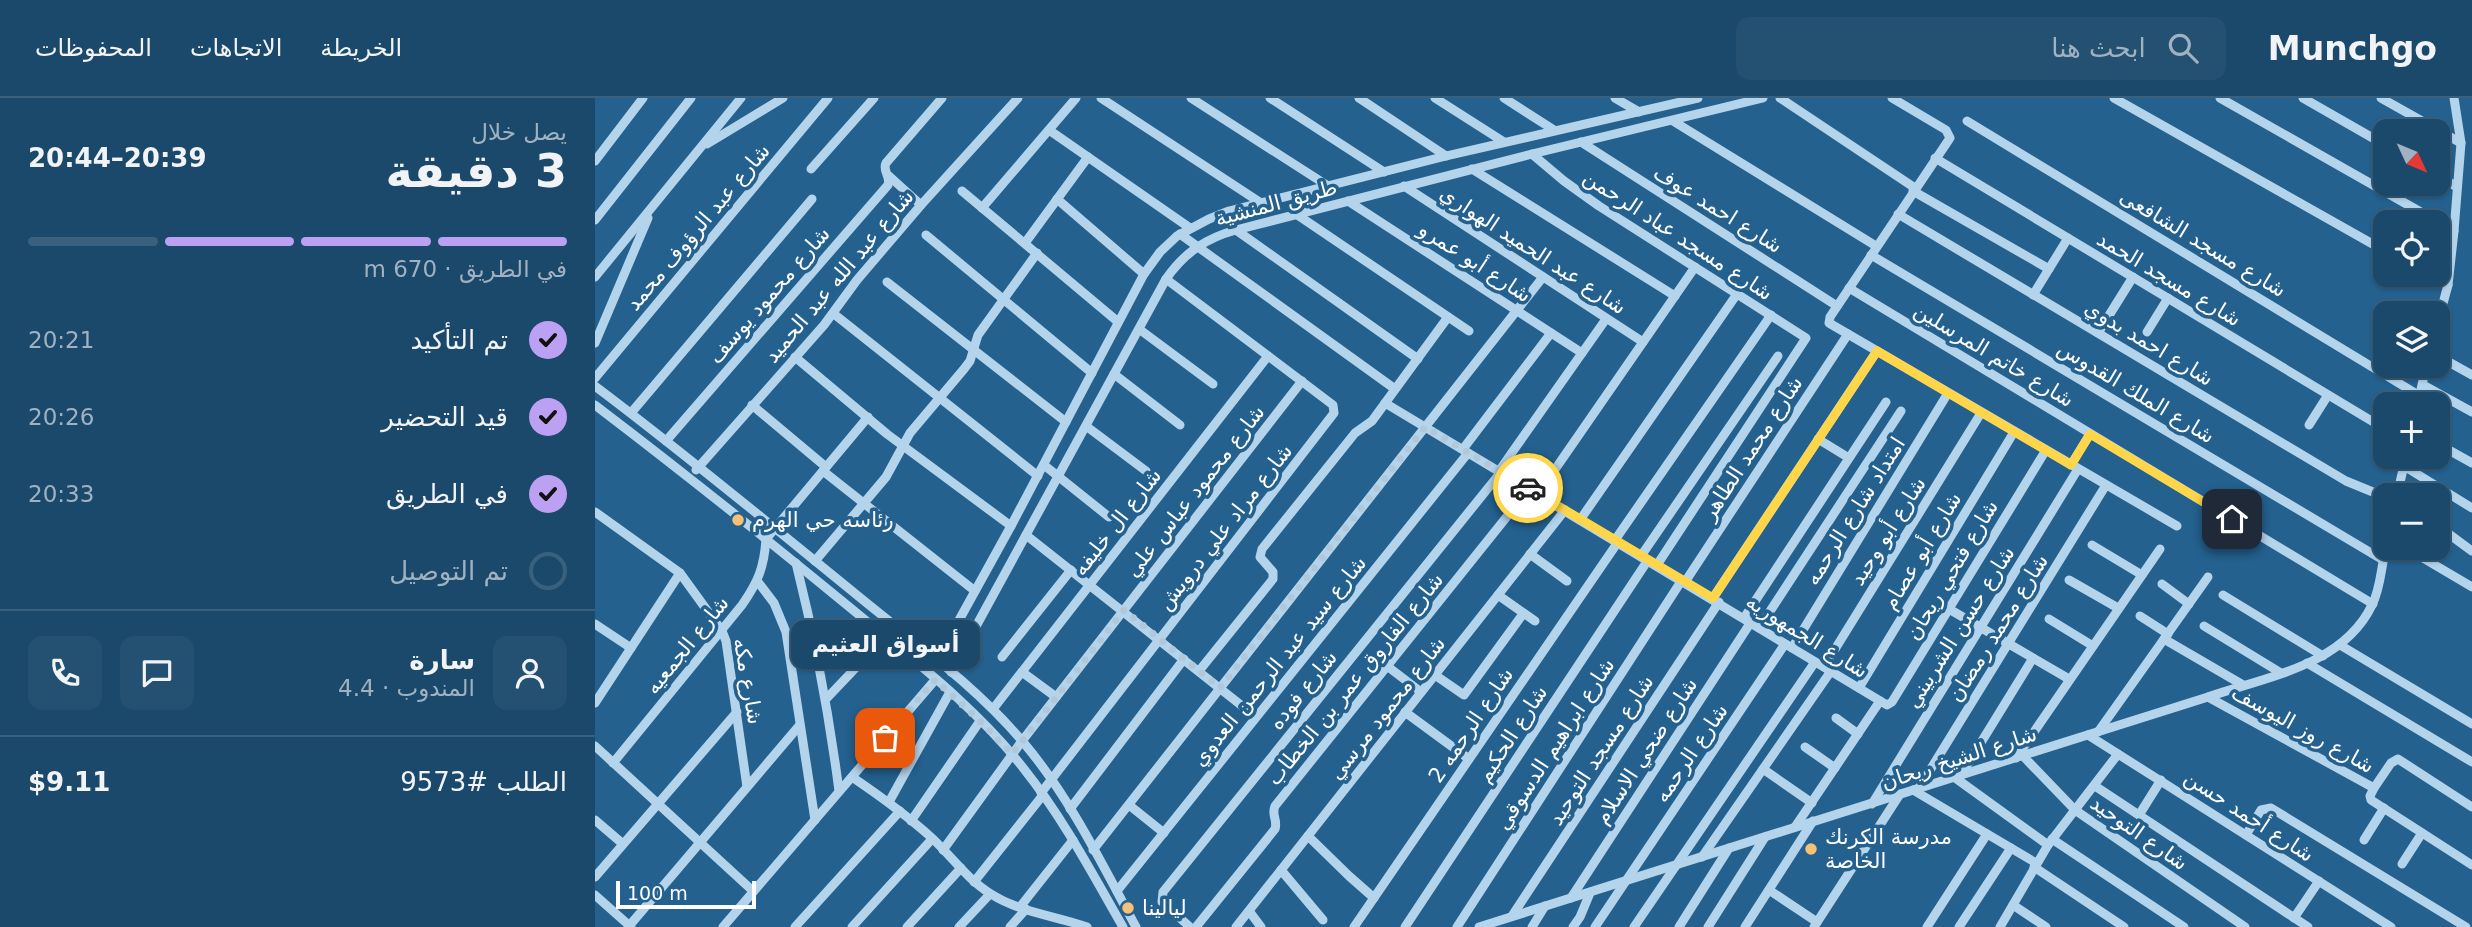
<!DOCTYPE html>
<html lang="ar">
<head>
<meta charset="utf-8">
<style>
	:root { --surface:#1b496b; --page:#245071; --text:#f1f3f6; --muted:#a0b2c1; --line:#39617e; --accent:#bca0f2 }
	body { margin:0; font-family:"DejaVu Sans",Vazirmatn,sans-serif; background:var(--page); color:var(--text); direction:rtl; height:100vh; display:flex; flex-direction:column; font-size:26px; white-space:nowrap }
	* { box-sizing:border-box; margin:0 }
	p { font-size:23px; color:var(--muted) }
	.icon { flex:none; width:38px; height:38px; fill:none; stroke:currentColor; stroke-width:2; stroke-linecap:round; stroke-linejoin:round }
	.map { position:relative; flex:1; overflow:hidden; direction:ltr }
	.side { display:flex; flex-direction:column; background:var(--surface); width:595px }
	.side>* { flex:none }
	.needle { width:46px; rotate:134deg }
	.fabs { position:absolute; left:1778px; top:21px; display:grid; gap:14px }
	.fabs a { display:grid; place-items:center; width:77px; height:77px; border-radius:14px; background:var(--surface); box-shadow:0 2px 5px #0004,0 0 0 2px var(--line); font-size:35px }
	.scale { position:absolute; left:21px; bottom:18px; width:140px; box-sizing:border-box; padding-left:7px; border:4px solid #fff; border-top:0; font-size:19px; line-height:24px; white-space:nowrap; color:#fff; -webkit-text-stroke:5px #24618f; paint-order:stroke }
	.pin { position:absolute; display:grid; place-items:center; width:60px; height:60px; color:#fff; margin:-30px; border-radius:14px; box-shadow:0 4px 10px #0006 }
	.courier { position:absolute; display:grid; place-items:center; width:70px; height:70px; margin:-35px; border:5px solid #ffd54a; border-radius:50%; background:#fff; color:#222; box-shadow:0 2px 9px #0007 }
	.bubble { position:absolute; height:49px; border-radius:14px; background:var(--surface); box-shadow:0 2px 5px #0004,0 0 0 2px var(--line); font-size:23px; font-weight:600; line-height:49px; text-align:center; direction:rtl }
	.headline em { font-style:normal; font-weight:600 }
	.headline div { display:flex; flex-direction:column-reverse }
	.headline { display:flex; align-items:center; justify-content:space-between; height:119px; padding:0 28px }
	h1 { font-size:46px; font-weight:600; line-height:52px }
	.bar { display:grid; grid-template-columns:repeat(4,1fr); gap:10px 7px; align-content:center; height:84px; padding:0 28px }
	.bar i { height:9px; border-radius:5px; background:var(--line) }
	.bar .on { background:var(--accent) }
	.bar p { grid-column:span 4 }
	.line { display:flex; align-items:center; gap:18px; padding:0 28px; border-top:2px solid var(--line) }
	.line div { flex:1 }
	.round { display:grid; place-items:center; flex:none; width:74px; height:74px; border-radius:14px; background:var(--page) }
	ol { padding:0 28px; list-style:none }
	li { display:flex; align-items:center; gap:21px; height:77px }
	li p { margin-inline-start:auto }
	li .icon { padding:7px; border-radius:50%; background:var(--accent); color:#111; stroke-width:4 }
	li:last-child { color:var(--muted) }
	li i { width:38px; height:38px; border:4px solid var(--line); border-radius:50% }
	header { display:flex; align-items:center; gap:42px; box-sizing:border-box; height:98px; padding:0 35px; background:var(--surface); border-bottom:2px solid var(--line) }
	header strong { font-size:33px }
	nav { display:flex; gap:38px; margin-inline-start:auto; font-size:24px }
	.search { width:490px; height:63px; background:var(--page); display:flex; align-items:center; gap:18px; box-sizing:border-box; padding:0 24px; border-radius:14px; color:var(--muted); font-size:26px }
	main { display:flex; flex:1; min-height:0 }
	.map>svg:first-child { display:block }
</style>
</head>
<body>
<header>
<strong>Munchgo</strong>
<div class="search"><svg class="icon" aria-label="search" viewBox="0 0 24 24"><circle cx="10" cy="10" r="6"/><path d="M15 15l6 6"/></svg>ابحث هنا</div>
<nav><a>الخريطة</a><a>الاتجاهات</a><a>المحفوظات</a></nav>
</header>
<main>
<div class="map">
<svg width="1877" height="829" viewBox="0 0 1877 829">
	<rect width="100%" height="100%" fill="#24618f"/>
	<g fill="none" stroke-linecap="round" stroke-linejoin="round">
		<g stroke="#b4d4ec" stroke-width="9">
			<polyline points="506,0 666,105"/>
			<polyline points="596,0 733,88"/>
			<polyline points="675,0 789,74"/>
			<polyline points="764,0 851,58"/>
			<polyline points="840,0 909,44"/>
			<polyline points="909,0 959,32"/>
			<polyline points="1020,0 1044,14"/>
			<polyline points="1185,0 1320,90"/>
			<polyline points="1297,0 1351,32 1355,40 1235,219 1234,225 1582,428"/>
			<polyline points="1519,0 1790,153"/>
			<polyline points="1625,0 1859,133"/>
			<polyline points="1708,0 1790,47"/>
			<polyline points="1786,0 1866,45"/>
			<polyline points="1078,23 1281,148"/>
			<polyline points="1372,23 1825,298"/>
			<polyline points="454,32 595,130"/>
			<polyline points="986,44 1242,208"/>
			<polyline points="112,46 188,0"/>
			<polyline points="937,56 969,83 1004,108 1211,240 1062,467"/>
			<polyline points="1340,60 1790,331"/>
			<polyline points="0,63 48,0"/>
			<polyline points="216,71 279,0"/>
			<polyline points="877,71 1080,198"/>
			<polyline points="294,78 326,107"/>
			<polyline points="1843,78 1862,89"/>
			<polyline points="809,88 1048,244"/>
			<polyline points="367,93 522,223"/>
			<polyline points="1318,93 1454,171"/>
			<polyline points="462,101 549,176"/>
			<polyline points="753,103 987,255"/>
			<polyline points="387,110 481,0"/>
			<polyline points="701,116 874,233"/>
			<polyline points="1303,116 1751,383 1790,399"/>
			<polyline points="0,122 96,0"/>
			<polyline points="641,132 823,261"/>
			<polyline points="585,136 800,291"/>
			<polyline points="331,137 497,275"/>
			<polyline points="430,145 493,59"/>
			<polyline points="1276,157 1788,462"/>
			<polyline points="1834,177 1853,187"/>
			<polyline points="0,179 146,0"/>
			<polyline points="292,184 471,324"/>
			<polyline points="1254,190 1778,506"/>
			<polyline points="1438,197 1473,140"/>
			<polyline points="239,216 443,378"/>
			<polyline points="1843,224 1853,187 1859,133 1866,45 1859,0"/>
			<polyline points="544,231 618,286"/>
			<polyline points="1552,234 1573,200"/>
			<polyline points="1503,235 1538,179"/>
			<polyline points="0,245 53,120"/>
			<polyline points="1843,258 1877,277"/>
			<polyline points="200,259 292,336 416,428"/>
			<polyline points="519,276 585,327"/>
			<polyline points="0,280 233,0"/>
			<polyline points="1828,287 1877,314"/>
			<path d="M 0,288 C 88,354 172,424 257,493 C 315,541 379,586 428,644 C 474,698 507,766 541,829"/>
			<polyline points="790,305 1292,607 1297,604 1451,352"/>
			<polyline points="1823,306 1831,268"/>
			<path d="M 0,307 C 88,374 173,442 258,512 C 317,561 382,610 429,671 C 468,720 497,775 528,829"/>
			<polyline points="157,307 231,369"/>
			<polyline points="36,315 217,101"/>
			<polyline points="1714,327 1733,297"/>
			<polyline points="491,328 551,373"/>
			<polyline points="1223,341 1254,360"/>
			<path d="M 71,343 L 293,87 C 296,78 287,73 291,65 L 347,0"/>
			<polyline points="1843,346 1877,365"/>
			<polyline points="868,351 956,235"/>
			<polyline points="449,367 514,419"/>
			<polyline points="1476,367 1495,336"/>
			<polyline points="1809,368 1877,410"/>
			<polyline points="101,372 229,227 262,182 326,107 423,0"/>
			<polyline points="228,373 380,493"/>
			<polyline points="904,373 1011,221"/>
			<polyline points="943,396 1100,169"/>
			<polyline points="1802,397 1811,359"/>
			<polyline points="0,414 85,475 127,533 131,543 152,689"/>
			<polyline points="985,422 1142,196"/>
			<polyline points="1843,428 1877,453"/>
			<polyline points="431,437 661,619"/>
			<polyline points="1020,442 1176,217"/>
			<polyline points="1497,447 1547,477"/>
			<polyline points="1811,450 1877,489"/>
			<polyline points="935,456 972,483"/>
			<polyline points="1046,458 1183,258"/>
			<polyline points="220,463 291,379 315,335 369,271 375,263 383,237 442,155"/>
			<path d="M 201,465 C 220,541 234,616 244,693"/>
			<polyline points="1474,482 1523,510"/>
			<polyline points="163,484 179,505 191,534 220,722"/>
			<polyline points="1090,484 1253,236"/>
			<polyline points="1567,486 1594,506"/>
			<polyline points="903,497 940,523"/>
			<polyline points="1628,497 1728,558"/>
			<polyline points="1118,500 1282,253"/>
			<polyline points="1354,511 1474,581"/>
			<polyline points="1545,518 1573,536"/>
			<polyline points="1149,520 1291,304"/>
			<polyline points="1454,521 1498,548"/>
			<polyline points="0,526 36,550"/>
			<polyline points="1609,528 1686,575"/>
			<polyline points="1164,530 1306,313"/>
			<polyline points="1569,541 1648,587"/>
			<polyline points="1745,547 1877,626"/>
			<polyline points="1197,550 1353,295"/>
			<polyline points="407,559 476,472"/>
			<polyline points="342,562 416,428 549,176 565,154 582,138 614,121 634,113 851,58 1103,0"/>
			<polyline points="1712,565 1877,664"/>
			<polyline points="792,568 826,594"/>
			<polyline points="1229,569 1386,315"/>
			<polyline points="604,573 678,481 678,474 665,459 667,451 760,335 777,323 853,219"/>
			<path d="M 356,574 L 571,181 C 589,155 611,140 641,132 L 937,56 L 1168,0"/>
			<polyline points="427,574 461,599"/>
			<polyline points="840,577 869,597 928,516"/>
			<polyline points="1264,590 1419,334"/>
			<polyline points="1613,599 1779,690 1775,698 1776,702 1877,767"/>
			<polyline points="232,600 290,539"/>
			<polyline points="0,605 85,475"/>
			<polyline points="398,611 673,258"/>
			<polyline points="810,614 874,661"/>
			<polyline points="1241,620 1263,636"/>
			<polyline points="1503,634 1613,479"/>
			<polyline points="1493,637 1796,829"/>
			<polyline points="0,648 158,793"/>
			<polyline points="1210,649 1240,670"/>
			<polyline points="1428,658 1480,712 1650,829"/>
			<polyline points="1421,660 1565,451"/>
			<path d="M 18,665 L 147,507 C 163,484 169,470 171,441 L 273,319"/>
			<polyline points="1168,671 1217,705"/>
			<polyline points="1366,677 1438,560"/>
			<path d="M 257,679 C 285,698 313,718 338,741 C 357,759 373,782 396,796 C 424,814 461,818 492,829"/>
			<polyline points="1359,679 1453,747"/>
			<polyline points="1500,688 1713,829"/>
			<polyline points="1324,690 1511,387"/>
			<polyline points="1779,690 1796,665 1803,661 1877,709"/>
			<polyline points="1318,692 1441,765"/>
			<polyline points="446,695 739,315 738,307 571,181"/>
			<polyline points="294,704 355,594"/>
			<polyline points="1277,706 1483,371"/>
			<polyline points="534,707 569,735"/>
			<polyline points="475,711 589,561"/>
			<polyline points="1544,717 1566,682"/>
			<polyline points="0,722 28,746"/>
			<polyline points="316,723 385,623"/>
			<polyline points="1200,729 1285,603"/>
			<polyline points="1651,737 1666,712 1676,710 1871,829"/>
			<polyline points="713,738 754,778 779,800"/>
			<polyline points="1457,741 1589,829"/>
			<polyline points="1769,742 1789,710"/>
			<polyline points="348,752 427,643 707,283"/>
			<polyline points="498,752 948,179"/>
			<polyline points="1107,759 1236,573"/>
			<polyline points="1807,766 1827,735"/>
			<polyline points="1439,769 1529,829"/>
			<polyline points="686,772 728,822"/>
			<polyline points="0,779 142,614"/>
			<polyline points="379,784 448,697"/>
			<polyline points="1174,792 1222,824"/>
			<polyline points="522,793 873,355"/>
			<polyline points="0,797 36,829"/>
			<polyline points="976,800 1156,524"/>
			<polyline points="1418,807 1451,829"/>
			<polyline points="425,809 478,742"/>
			<polyline points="654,813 666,829"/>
			<polyline points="917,818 1124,504"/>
			<polyline points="1699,820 1724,783"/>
			<polyline points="35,827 204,628"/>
			<polyline points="128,829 340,582"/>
			<polyline points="200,829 305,713"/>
			<polyline points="257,829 337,741"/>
			<polyline points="312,829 366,770"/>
			<polyline points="364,829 395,796"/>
			<polyline points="415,829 431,811"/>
			<polyline points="595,829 567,804 568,794 906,374"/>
			<path d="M 601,829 L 680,731 C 683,722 676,717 680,708 L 934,391"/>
			<polyline points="641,829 970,412"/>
			<polyline points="759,829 1023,444"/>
			<polyline points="810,829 1053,462"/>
			<polyline points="862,829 1087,482"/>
			<path d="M 884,829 L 1613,599 C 1670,579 1748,568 1777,507 C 1786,490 1786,468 1791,450"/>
			<polyline points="937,829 950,808"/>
			<polyline points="978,829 985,819 995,795"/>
			<polyline points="1000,829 1190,546"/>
			<polyline points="1039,829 1220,564"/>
			<polyline points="1084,829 1134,750"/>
			<polyline points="1113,829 1170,739"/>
			<polyline points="1150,829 1218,723"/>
			<polyline points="1219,829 1305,696"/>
			<polyline points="1332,829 1392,736"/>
			<polyline points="1364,829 1416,750"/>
			<polyline points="1405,829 1453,747 1523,656"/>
		</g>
	</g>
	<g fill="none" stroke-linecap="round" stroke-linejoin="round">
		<polyline stroke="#b2c8d8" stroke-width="7" stroke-dasharray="0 12.6" points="290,640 340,582 385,623 417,656 529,512 625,590 830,329 933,390"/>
		<polyline stroke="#ffd54a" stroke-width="9" points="933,390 1118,500 1282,253 1476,367 1495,336 1637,421"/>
	</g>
	<g fill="#f6c077" stroke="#24618f" stroke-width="2.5">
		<circle cx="143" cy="422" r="7"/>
		<circle cx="1216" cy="751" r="7"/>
		<circle cx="533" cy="810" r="7"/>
	</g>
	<g text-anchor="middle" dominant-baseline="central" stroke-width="7" stroke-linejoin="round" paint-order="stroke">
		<g font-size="21" fill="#fff" stroke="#24618f">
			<text transform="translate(681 105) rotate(-15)">طريق المنشية</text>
			<text transform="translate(1123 111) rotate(32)">شارع احمد عوف</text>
			<text transform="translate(103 129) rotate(-50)">شارع عبد الرؤوف محمد</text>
			<text transform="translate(1083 137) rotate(33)">شارع مسجد عباد الرحمن</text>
			<text transform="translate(1608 145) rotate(31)">شارع مسجد الشافعى</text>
			<text transform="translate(938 152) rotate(33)">شارع عبد الحميد الهواري</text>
			<text transform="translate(880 164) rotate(33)">شارع أبو عمرو</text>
			<text transform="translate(244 178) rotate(-50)">شارع عبد الله عبد الحميد</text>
			<text transform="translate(1574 181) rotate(31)">شارع مسجد الحمد</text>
			<text transform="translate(174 197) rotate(-49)">شارع محمود يوسف</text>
			<text transform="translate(1554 245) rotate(31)">شارع احمد بدوي</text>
			<text transform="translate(1399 257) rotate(31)">شارع خاتم المرسلين</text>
			<text transform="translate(1541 294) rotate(31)">شارع الملك القدوس</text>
			<text transform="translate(1157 350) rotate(-57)">شارع محمد الطاهر</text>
			<text transform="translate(600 393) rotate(-52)">شارع محمود عباس علي</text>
			<text transform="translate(1260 413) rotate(-58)">امتداد شارع الرحمه</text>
			<text transform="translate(522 424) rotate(-52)">شارع ال خليفه</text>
			<text transform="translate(630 429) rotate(-52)">شارع مراد علي درويش</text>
			<text transform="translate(1293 433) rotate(-58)">شارع أبو وحيد</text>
			<text transform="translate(1327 453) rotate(-59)">شارع أبو عصام</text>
			<text transform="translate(1357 472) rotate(-59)">شارع فتحي ريحان</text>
			<text transform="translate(1365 529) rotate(-58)">شارع حسن الشربيني</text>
			<text transform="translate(1403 530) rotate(-58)">شارع محمد رمضان</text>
			<text transform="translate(1212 538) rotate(32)">شارع الجمهوريه</text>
			<text transform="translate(92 547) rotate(-51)">شارع الجمعيه</text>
			<text transform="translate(684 563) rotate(-51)">شارع سيد عبد الرحمن العدوي</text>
			<text transform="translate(760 581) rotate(-51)">شارع الفاروق عمر بن الخطاب</text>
			<text transform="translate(153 583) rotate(80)">شارع مكه</text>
			<text transform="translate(708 592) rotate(-51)">شارع فوده</text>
			<text transform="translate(792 610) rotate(-52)">شارع محمود مرسي</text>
			<text transform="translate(876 627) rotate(-56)">شارع الرحمه 2</text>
			<text transform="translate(1708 631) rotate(29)">شارع روز اليوسف</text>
			<text transform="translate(917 636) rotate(-57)">شارع الحكيم</text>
			<text transform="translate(960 646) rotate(-57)">شارع ابراهيم الدسوقي</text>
			<text transform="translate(1006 652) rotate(-57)">شارع مسجد التوحيد</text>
			<text transform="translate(1051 653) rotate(-57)">شارع ضحي الاسلام</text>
			<text transform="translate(1096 655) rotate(-56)">شارع الرحمه</text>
			<text transform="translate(1364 660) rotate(-18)">شارع الشيخ ريحان</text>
			<text transform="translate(1654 718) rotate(33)">شارع أحمد حسن</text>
			<text transform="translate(1544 735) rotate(35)">شارع التوحيد</text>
		</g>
		<g font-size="21" fill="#fff" stroke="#24618f" text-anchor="start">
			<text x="157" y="422">رئاسه حي الهرم</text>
			<text x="1230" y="739">مدرسة الكرنك<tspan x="1230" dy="24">الخاصة</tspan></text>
			<text x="547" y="810">ليالينا</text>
		</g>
	</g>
</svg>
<div class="fabs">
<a><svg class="needle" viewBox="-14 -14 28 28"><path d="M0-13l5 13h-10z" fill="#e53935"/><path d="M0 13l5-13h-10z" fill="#a0b2c1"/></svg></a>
<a><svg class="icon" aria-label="locate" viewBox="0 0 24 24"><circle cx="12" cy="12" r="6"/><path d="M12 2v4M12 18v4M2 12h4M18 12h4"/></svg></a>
<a><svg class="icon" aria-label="layers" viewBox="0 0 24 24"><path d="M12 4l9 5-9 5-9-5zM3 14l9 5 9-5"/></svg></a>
<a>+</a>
<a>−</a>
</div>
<div class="scale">100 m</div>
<div class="pin" style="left:290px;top:640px;background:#ea580c"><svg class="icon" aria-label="bag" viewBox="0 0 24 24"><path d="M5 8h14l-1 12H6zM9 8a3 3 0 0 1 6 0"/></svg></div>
<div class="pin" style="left:1637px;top:421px;background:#1f2937"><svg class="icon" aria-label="home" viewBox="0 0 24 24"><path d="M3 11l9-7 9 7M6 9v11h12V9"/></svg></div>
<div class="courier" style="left:933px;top:390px"><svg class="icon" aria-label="car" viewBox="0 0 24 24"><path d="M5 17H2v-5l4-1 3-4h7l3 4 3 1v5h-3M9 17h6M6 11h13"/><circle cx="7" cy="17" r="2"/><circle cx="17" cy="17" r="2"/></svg></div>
<div class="bubble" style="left:196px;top:522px;width:189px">أسواق العثيم</div>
</div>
<section class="side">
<div class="headline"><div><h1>3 دقيقة</h1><p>يصل خلال</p></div><em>20:39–20:44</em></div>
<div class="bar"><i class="on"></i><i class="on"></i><i class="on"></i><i></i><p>في الطريق · 670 m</p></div>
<ol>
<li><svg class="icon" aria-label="check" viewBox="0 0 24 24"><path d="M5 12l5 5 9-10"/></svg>تم التأكيد<p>20:21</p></li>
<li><svg class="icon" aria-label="check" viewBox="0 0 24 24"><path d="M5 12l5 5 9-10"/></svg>قيد التحضير<p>20:26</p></li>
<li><svg class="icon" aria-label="check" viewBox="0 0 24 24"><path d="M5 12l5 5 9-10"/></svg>في الطريق<p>20:33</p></li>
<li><i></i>تم التوصيل</li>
</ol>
<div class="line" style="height:126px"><a class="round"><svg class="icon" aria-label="person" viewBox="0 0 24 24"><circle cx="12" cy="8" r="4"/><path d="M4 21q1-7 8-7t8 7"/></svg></a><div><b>سارة</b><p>المندوب · 4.4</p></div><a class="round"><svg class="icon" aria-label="chat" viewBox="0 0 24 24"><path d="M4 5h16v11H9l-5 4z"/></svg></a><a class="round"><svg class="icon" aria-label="phone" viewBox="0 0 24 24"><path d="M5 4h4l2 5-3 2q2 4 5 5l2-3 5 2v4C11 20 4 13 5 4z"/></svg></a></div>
<div class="line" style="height:91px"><div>الطلب #9573</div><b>$9.11</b></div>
</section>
</main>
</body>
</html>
